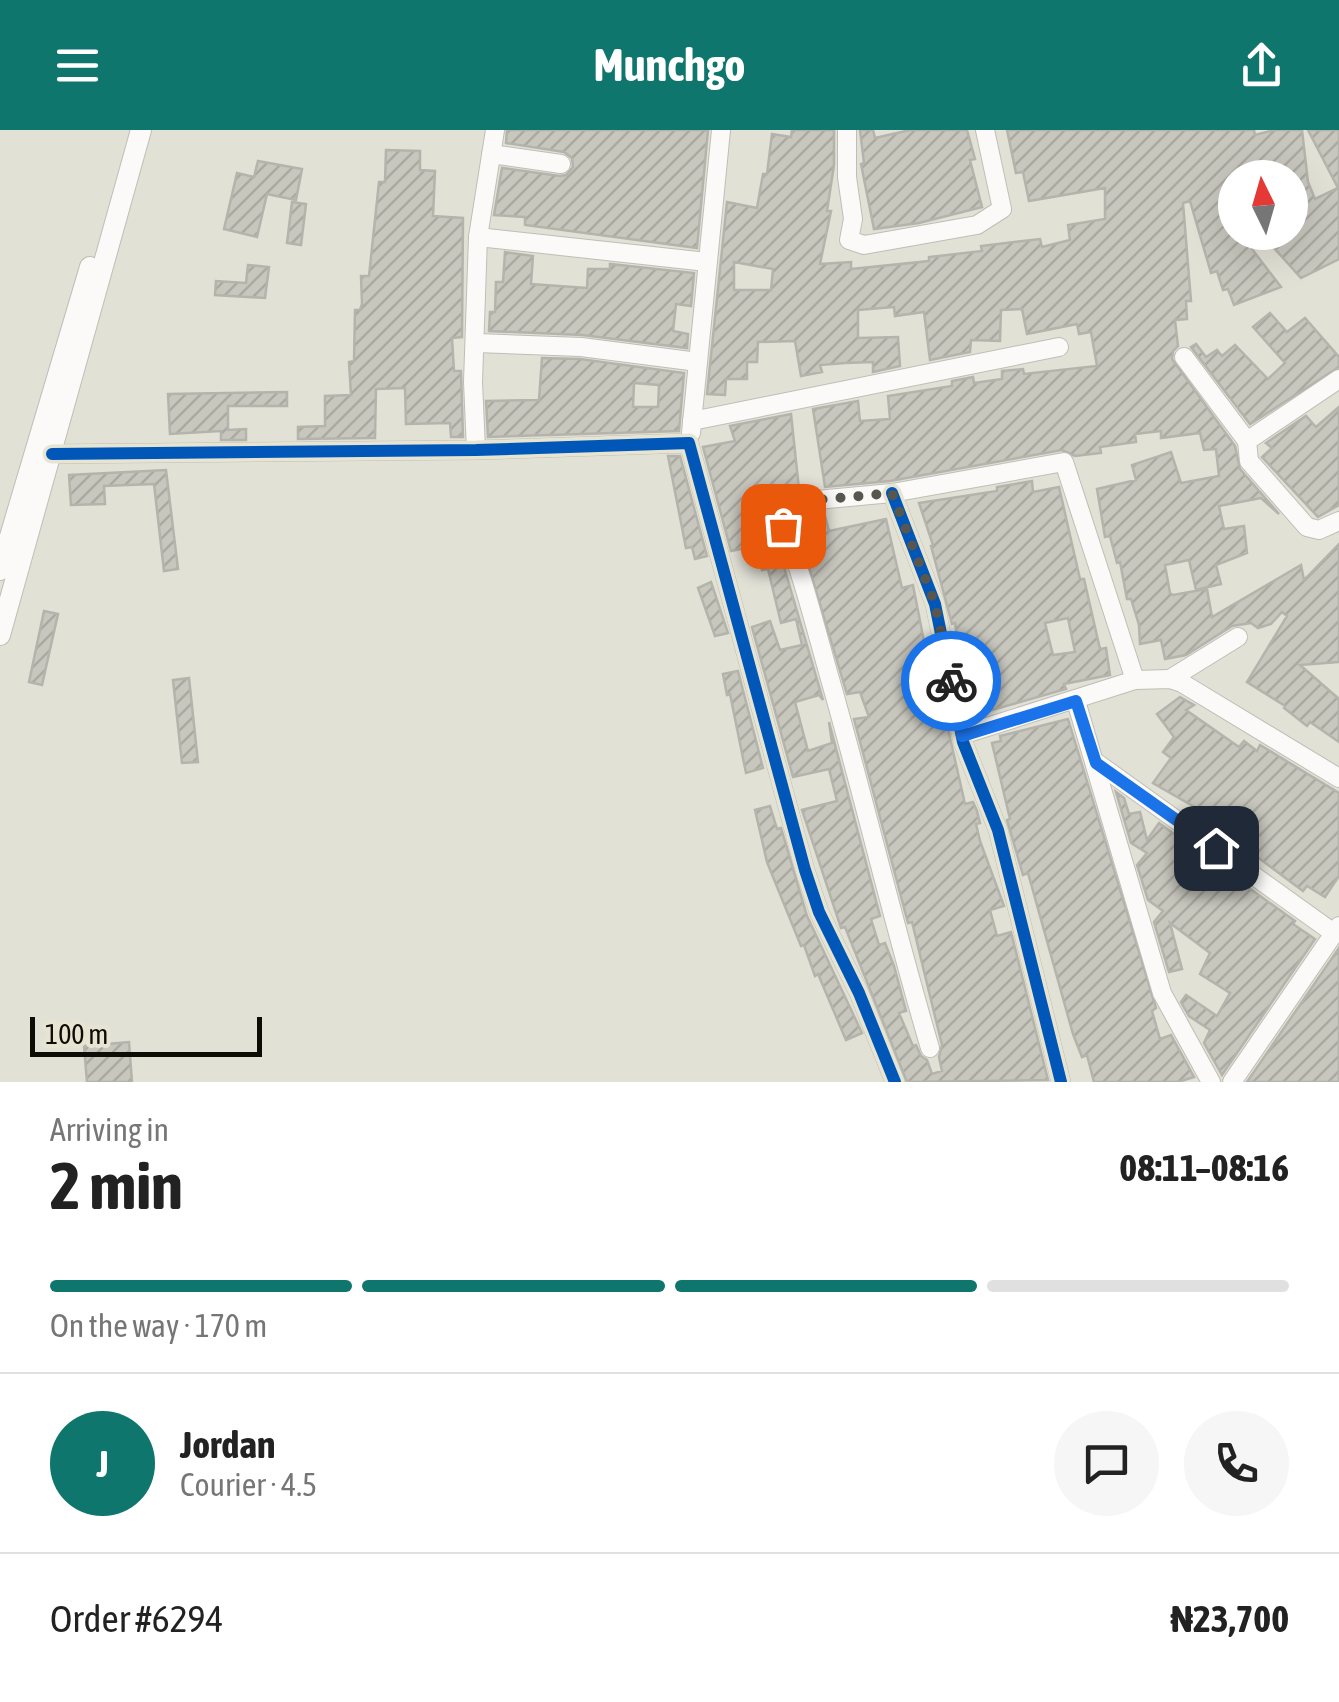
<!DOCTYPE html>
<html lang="en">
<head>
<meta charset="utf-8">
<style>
	:root { --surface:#fff; --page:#f6f6f6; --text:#222; --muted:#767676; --line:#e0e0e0; --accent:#0f766e }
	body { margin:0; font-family:"Asap Condensed",sans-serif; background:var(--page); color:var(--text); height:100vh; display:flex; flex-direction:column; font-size:38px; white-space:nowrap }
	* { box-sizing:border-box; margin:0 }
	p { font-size:32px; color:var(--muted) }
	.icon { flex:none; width:55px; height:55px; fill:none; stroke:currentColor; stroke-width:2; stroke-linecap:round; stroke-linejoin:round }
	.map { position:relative; height:952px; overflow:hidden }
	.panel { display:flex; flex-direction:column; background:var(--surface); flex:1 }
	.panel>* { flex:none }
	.needle { width:65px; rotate:355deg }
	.tools { position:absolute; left:1218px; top:30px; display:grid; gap:20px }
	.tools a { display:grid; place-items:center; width:90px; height:90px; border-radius:50%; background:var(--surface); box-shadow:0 10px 40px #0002; font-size:50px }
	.scale { position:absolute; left:30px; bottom:25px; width:232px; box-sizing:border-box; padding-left:10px; border:5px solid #0d0d06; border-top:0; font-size:28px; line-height:35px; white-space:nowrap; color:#0d0d06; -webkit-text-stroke:8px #e7e5d1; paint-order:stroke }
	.pin { position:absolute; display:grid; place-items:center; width:85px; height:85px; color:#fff; margin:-42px; border-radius:20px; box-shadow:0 5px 15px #0006 }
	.courier { position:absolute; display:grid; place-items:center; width:100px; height:100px; margin:-50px; border:8px solid #1a73e8; border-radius:50%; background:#fff; color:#222; box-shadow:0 2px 12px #0007 }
	.overview em { font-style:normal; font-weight:700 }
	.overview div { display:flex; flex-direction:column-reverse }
	.overview { display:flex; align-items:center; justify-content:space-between; height:170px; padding:0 50px }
	h1 { font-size:65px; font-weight:700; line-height:75px }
	.bar { display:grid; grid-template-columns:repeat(4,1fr); gap:15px 10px; align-content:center; height:120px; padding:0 50px }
	.bar i { height:12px; border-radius:8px; background:var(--line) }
	.bar .on { background:var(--accent) }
	.bar p { grid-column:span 4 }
	.line { display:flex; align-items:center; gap:25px; padding:0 50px; border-top:2px solid var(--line) }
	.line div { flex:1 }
	.round { display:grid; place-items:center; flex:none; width:105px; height:105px; border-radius:52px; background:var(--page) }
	header { display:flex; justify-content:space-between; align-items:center; height:130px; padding:0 50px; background:var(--accent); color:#fff; font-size:45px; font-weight:700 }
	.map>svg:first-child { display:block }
</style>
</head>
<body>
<header><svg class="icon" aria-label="menu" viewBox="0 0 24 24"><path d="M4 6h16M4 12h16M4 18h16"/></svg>Munchgo<svg class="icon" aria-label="share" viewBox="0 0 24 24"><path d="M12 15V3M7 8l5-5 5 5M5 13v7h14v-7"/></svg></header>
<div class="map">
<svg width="1339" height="952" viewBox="0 0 1339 952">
	<defs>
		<pattern id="building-hatch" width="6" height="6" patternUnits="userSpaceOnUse" patternTransform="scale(2.5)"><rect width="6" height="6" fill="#c8c7be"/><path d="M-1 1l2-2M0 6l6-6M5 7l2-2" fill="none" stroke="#abaaa2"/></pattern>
	</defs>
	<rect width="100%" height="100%" fill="#e2e1d6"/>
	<g fill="url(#building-hatch)" stroke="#b5b4ac" stroke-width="2.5" fill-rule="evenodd">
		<polygon points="507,0 708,0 697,118 525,95 525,87 494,85 502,38 560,46 566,45 573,37 572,28 564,22 506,13"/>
		<path d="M 792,0 L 834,0 L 834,35 L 827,81 L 831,81 L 820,134 L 851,132 L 851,139 L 929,131 L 929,127 L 982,121 L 981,116 L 1040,109 L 1042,117 L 1070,110 L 1068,95 L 1105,89 L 1105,58 L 1029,71 L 1023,42 L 1016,43 L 1007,0 L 1254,0 L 1255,5 L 1274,0 L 1302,0 L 1308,52 L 1315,69 L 1338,58 L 1308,0 L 1339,0 L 1339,129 L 1301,148 L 1265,108 L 1252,119 L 1281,157 L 1234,175 L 1228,159 L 1223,160 L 1217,141 L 1211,143 L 1190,71 L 1183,73 L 1191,171 L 1186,171 L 1187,189 L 1175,190 L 1178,216 L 1173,221 L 1172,229 L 1235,316 L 1240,339 L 1279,384 L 1261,368 L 1219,376 L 1224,399 L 1244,396 L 1247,423 L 1216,435 L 1221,454 L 1196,460 L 1189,430 L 1165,435 L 1170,463 L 1173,465 L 1207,459 L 1212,487 L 1301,435 L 1304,450 L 1339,414 L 1339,532 L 1300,535 L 1339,569 L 1339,612 L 1310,592 L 1307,596 L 1284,578 L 1285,576 L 1247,552 L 1287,486 L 1282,482 L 1271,494 L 1258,498 L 1251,493 L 1232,496 L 1186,525 L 1165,529 L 1161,510 L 1140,514 L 1139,495 L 1131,469 L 1127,469 L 1120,432 L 1117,433 L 1110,406 L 1105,407 L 1097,359 L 1136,350 L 1132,335 L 1171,322 L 1181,353 L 1219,346 L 1216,319 L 1204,320 L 1200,303 L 1161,308 L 1161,301 L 1135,304 L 1136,312 L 1100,317 L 1101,323 L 1075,326 L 1062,320 L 890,351 L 825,357 L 813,279 L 858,271 L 860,291 L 890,289 L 888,266 L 952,256 L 952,251 L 973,247 L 974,253 L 1002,249 L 1002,241 L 1023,239 L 1024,244 L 1097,236 L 1091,202 L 1079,204 L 1077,194 L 1027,204 L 1022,179 L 1001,180 L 1000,211 L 971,210 L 970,222 L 930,230 L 924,182 L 895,186 L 894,177 L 858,180 L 858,208 L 898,207 L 900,236 L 873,242 L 873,232 L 845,233 L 820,235 L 822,242 L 801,246 L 795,211 L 758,212 L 757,232 L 747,232 L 747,249 L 726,249 L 725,265 L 707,264 L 727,72 L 757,78 L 763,44 L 767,44 L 772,4 L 791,7 ZM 1269,31 L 1270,38 L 1277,37 L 1278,48 L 1290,48 L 1290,102 L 1235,102 L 1235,48 L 1243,48 L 1240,39 ZM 734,132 L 773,139 L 771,160 L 734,160 Z"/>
		<polygon points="860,0 873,0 875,8 910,0 967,0 975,29 970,30 982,77 919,93 874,99 861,34 864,33"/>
		<polygon points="386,20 420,21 420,40 435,41 433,86 463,88 462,207 452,208 454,241 461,241 463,307 451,307 450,293 406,294 405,258 376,259 375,308 298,309 298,297 325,296 325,266 351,265 349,232 354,231 355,180 360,180 362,174 361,146 369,146 379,52 385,52"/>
		<polygon points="258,31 302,39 296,70 267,64 257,107 224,99 237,43 254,47"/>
		<polygon points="292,72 306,74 301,115 287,113"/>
		<polygon points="505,122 533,126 531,154 587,158 588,139 610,139 610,134 694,143 691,176 676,174 673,201 688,204 687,218 582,205 489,201 490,182 495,182 496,152 503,152"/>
		<polygon points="248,135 269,137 265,168 215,165 216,151 246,153"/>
		<polygon points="1270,183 1287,202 1305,188 1339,227 1339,237 1250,294 1191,217 1196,214 1206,227 1217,220 1222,226 1235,215 1268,249 1285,233 1253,197"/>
		<path d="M 542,228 L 580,229 L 684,243 L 679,301 L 488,307 L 486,271 L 539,270 ZM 634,253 L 659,255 L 658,277 L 633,277 Z"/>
		<polygon points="287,262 287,276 228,276 228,300 246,299 246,310 221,310 221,301 170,304 168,264"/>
		<polygon points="1339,277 1339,375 1318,387 1262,327 1272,318 1266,313 1306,286 1316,297"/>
		<polygon points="791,284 799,359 776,361 778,379 771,396 776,412 731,421 703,317 735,311 730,296"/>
		<polygon points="668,326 680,326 707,426 695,429 692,417 686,418"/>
		<polygon points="166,340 178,439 164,441 154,354 104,356 105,374 71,375 69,345"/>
		<path d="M 1032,351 L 1033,362 L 1059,357 L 1080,449 L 1084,449 L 1100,519 L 1106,518 L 1110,545 L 1064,554 L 1066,559 L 978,584 L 965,528 L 960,528 L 955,493 L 952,494 L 931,416 L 933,415 L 919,373 L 997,361 L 997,357 ZM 1068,488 L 1075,522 L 1053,525 L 1045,493 Z"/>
		<polygon points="824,382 829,401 886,389 902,458 913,455 937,578 943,577 965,674 973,672 977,681 980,693 976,694 980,711 1004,776 990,780 997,806 1011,802 1048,950 907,952 845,797 841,798 802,680 837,671 829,639 793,647 752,497 770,491 780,520 802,515 796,489 781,493 768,439 762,440 759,428 779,420 823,570 819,565 795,572 808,621 832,613 829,592 880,786 871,789 879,815 885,813 894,836 906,881 899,883 913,916 916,915 921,926 927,930 932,944 942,941 939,927 942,915 912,792 908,793 854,589 869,587 860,562 847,564 797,397 803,386"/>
		<polygon points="711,452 728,503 715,506 698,458"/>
		<polygon points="44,481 58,484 42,555 29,552"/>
		<polygon points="738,541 763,638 746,643 730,564 727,565 723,544"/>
		<polygon points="189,548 198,632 182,633 173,550"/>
		<polygon points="1180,567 1194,575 1186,580 1239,617 1244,611 1257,621 1260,615 1339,663 1339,746 1325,767 1307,756 1303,761 1256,726 1258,723 1241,710 1245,706 1153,653 1171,628 1163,622 1174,607 1157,584"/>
		<polygon points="1068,589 1156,878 1152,881 1160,909 1171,905 1194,947 1178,952 1094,952 1087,925 1082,927 1073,904 1028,743 1023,745 1007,690 1010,689 992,613 1001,611 1000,606"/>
		<polygon points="1116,662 1124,668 1129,684 1140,682 1147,710 1159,693 1295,791 1293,794 1315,809 1222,945 1204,913 1210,900 1189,886 1181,872 1186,865 1217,886 1230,863 1200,844 1210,823 1170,793 1182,839 1169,842 1154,792 1163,781 1148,770 1137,735 1147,723 1131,713"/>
		<polygon points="770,676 777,699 781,698 807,786 862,903 846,910 818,844 815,846 804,815 801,816 767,732 755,680"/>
		<polygon points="1339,818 1339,952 1247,952"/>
		<polygon points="129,912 132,952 87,952 84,916"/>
	</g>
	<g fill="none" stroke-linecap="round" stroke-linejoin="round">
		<g stroke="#bfbeb6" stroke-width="20">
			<g id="minor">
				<polyline points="847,0 847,47 853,89 849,110 864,115 977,95 1002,79 985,0"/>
				<polyline points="491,24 561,34"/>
				<polyline points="478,107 707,132"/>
				<polyline points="476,213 581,217 698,232 691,303"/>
				<polyline points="1184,227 1247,311 1249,331 1307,397 1319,400 1339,391"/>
				<polyline points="698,232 721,0"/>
				<polyline points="692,291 1059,217"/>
				<polyline points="1247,311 1339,249"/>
				<polyline points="476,320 473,252 478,107 495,0"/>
				<polyline points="52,324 476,320 689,313 805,740 819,782 859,863 895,952"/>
				<polyline points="892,363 935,474 963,612 998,700 1061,952"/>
				<polyline points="1170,549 1238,507"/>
				<polyline points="1076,571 1162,863 1211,952"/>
				<polyline points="962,605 1135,550 1170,549 1182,553 1339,648"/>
				<polyline points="1097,633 1335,804"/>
				<path d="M 930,918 C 893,793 864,667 828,542 C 814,492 802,443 783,396 L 796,372 L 892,363 L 1064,332 L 1135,550"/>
				<polyline points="1232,952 1339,796"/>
			</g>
		</g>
		<g stroke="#bfbeb6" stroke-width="22">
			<g id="tertiary">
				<polyline points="0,440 90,137"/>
				<polyline points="0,505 141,0"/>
			</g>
		</g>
		<use href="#minor" stroke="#fbfaf9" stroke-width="18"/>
		<use href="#tertiary" stroke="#fbfaf9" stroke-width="20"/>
		<g stroke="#e7e5d1" stroke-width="19">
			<g id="cycleway">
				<polyline points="52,324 476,320 689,313 805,740 819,782 859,863 895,952"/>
				<polyline points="892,363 935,474 963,612 998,700 1061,952"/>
			</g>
		</g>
		<use href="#cycleway" stroke="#0057b8" stroke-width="12"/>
	</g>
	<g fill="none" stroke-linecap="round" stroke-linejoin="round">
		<polyline stroke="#58574f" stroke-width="10" stroke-dasharray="0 18" points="783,396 796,372 892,363 935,474 951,551"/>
		<polyline stroke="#1a73e8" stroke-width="12" points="951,551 962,606 1076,571 1096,633 1216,718"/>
	</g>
</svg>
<div class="tools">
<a><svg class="needle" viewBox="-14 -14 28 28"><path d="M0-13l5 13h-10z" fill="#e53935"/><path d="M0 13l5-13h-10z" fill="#767676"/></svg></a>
</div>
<div class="scale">100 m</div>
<div class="pin" style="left:783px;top:396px;background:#ea580c"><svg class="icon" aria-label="bag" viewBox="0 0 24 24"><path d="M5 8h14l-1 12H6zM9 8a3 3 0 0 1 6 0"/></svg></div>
<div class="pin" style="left:1216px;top:718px;background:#1f2937"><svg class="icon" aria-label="home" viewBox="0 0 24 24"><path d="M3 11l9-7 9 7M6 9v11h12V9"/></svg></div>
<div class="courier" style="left:951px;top:551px"><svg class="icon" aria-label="bike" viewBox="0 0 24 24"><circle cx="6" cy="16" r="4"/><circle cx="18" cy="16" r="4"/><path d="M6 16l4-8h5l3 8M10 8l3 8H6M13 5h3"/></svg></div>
</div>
<section class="panel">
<div class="overview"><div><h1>2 min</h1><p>Arriving in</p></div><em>08:11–08:16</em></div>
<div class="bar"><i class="on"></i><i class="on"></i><i class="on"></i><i></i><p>On the way · 170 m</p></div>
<div class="line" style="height:180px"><b class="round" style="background:var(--accent);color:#fff">J</b><div><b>Jordan</b><p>Courier · 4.5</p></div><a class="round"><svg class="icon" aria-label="chat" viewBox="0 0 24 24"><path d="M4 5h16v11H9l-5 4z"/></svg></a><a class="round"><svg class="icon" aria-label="phone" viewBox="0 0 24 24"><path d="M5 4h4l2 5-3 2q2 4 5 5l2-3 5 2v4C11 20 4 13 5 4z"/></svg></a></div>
<div class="line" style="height:130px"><div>Order #6294</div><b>₦23,700</b></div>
</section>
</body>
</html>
